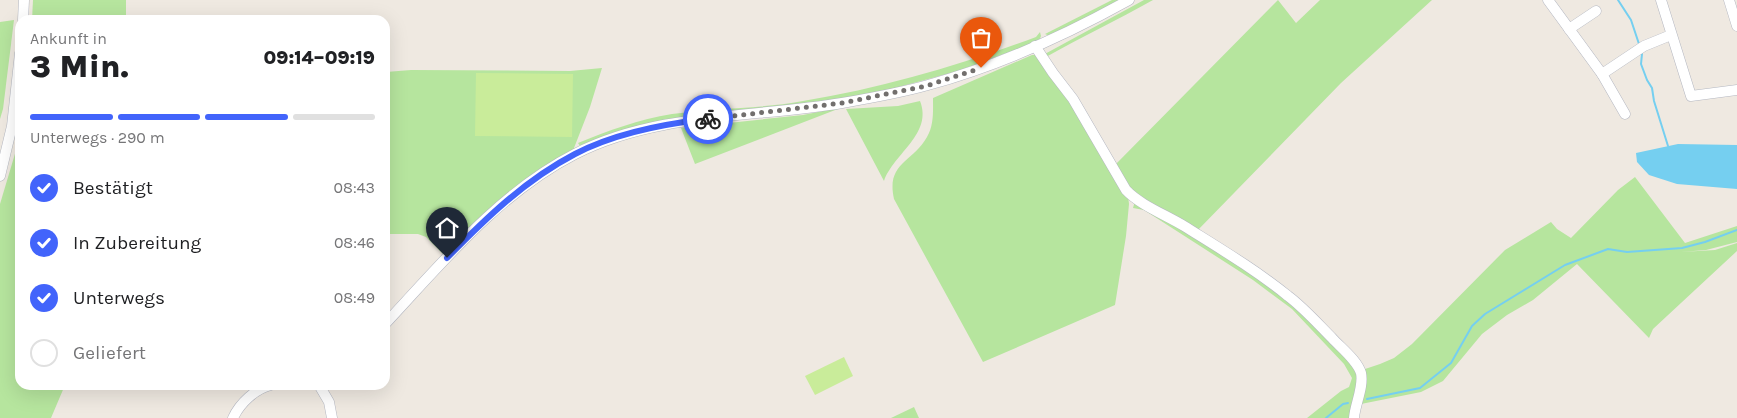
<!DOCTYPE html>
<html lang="de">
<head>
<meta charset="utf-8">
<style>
	:root { --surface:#fff; --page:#f6f6f6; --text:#202124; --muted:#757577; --line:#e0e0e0; --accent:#4264fb }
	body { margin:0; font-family:Karla,sans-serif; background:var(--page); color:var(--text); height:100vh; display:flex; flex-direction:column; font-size:19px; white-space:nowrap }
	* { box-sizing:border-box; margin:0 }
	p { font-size:16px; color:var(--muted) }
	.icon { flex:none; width:28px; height:28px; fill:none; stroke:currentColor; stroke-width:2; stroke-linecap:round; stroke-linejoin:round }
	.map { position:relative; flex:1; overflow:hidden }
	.drawer { position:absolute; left:15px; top:15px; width:375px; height:375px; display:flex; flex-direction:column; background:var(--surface); border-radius:15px; box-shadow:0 5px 20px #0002 }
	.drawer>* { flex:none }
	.pin { position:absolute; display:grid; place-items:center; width:42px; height:42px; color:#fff; margin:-51px -21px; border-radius:50% 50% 50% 0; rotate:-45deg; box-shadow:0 0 5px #0007 }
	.pin .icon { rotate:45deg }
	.courier { position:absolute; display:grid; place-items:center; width:50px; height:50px; margin:-25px; border:4px solid #4264fb; border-radius:50%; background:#fff; color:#222; box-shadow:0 1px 6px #0007 }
	.headline em { font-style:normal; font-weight:800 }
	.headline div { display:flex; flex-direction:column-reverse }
	.headline { display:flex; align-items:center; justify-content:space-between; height:85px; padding:0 15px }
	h1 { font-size:32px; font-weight:800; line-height:38px }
	.bar { display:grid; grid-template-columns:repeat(4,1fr); gap:8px 5px; align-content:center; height:60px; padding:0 15px }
	.bar i { height:6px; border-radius:4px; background:var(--line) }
	.bar .on { background:var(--accent) }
	.bar p { grid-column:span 4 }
	ol { padding:0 15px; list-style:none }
	li { display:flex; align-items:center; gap:15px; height:55px }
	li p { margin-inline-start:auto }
	li .icon { padding:5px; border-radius:50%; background:var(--accent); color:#fff; stroke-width:4 }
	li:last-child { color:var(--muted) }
	li i { width:28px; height:28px; border:2px solid var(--line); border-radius:50% }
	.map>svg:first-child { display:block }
</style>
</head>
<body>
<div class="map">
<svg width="1737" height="418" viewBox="0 0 1737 418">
	<rect width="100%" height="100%" fill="#efe9e1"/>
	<g fill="#b6e59e">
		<polygon points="33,0 126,0 126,20 32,20"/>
		<polygon points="1112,0 1125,0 1050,36 1045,34"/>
		<path d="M 1144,0 L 1153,0 C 1118,20 1081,37 1046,57 L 1043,55 Z"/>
		<polygon points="1278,0 1296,23 1320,0 1432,0 1341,83 1196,232 1134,195 1114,166"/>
		<polygon points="14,20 3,109 0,119 0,22"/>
		<path d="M 1040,32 L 1041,36 L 1039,41 L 958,71 L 895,88 L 832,101 L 720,114 L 584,147 L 580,146 L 578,143 C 608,131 639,119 672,114 C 715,108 760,109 803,101 C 883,88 961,65 1036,37 Z"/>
		<path d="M 1032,55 L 1037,55 L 1073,102 L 1128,196 L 1129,204 L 1126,236 L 1115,305 L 983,362 L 894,199 C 886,163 912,163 927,137 C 934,125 933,112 933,98 Z"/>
		<polygon points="602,68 590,107 574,148 573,155 533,180 447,258 426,237 418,234 385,234 386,72 411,70 570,71"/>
		<path d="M 920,101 C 933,134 894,153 884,181 L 846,109 L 898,106 Z"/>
		<polygon points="843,107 695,164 681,128 803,115"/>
		<polygon points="20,137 20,385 65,385 51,418 0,418 0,204"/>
		<polygon points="1635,177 1685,243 1737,226 1737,242 1706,250 1681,252 1715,250 1737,243 1737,251 1653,329 1649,338 1577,264 1533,300 1507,315 1482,334 1443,381 1421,392 1356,405 1354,418 1307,418 1341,391 1349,387 1352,378 1344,364 1292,309 1253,280 1144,210 1133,208 1135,201 1173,222 1292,301 1362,370 1380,364 1394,358 1412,344 1505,250 1551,222 1557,229 1571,238 1618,190"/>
		<polygon points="914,407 919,418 891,418"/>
	</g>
	<g fill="#c9ec9a">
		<polygon points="476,73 573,74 572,137 475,136"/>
		<polygon points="844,357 853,376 815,395 805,376"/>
	</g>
	<polygon fill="#75cff0" points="1678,144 1737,145 1737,189 1677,184 1649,175 1637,162 1636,153"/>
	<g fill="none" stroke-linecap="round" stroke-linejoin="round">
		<g stroke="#75cff0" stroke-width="2">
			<polyline points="1618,0 1631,20 1639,44"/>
			<polyline points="1642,54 1641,64 1647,80 1652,88 1654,101 1668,146"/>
			<polyline points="1367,399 1420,388 1451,363 1472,326 1485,314 1565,265 1608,249 1627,252 1682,248 1705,242 1737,230"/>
			<polyline points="1326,418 1343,404 1348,403"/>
		</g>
		<g stroke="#b4b7c1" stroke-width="11">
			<g id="minor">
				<polyline points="1548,0 1602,74 1625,114"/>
				<polyline points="1661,0 1691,96 1737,90"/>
				<polyline points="1729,0 1737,26"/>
				<polyline points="23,20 24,0"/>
				<polyline points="1569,29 1596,11"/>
				<path d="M 1035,46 L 1053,73 L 1073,99 L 1126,190 C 1140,205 1166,215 1184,226 C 1219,248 1256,270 1288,296 C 1304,308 1318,324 1332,338 C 1341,348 1357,360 1361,373 C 1364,387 1355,404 1354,418"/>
				<polyline points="1602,74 1644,46 1671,35"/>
				<polyline points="0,176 12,126 20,53"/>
				<path d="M 385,324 C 442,263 499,193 575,154 C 657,112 754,118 842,103 C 871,98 900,93 928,85 C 998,66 1066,35 1129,0"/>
				<polyline points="319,385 329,402 332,418"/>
				<path d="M 233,418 C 240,403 255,389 271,385"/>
			</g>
		</g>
		<use href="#minor" stroke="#fff" stroke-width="10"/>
	</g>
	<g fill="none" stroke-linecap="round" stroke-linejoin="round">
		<polyline stroke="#726f6d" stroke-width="5" stroke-dasharray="0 9" points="708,119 842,103 926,86 981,68"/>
		<path stroke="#4264fb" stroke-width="6" d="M 447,258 C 485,219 525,180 575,154 C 615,133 662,124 708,119"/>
	</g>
</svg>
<div class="pin" style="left:981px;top:68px;background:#ea580c"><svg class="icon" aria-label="bag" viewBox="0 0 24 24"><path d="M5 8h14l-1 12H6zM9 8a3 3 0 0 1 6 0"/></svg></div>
<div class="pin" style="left:447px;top:258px;background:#1f2937"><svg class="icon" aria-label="home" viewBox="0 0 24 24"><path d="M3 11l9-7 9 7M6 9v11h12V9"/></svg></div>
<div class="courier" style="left:708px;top:119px"><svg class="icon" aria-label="bike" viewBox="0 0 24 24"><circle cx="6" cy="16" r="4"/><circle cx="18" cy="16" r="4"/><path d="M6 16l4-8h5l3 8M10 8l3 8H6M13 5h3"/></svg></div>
<section class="drawer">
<div class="headline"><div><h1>3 Min.</h1><p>Ankunft in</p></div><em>09:14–09:19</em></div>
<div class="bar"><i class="on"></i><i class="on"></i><i class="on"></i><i></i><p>Unterwegs · 290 m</p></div>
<ol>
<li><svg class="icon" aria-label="check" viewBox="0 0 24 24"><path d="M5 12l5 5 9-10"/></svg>Bestätigt<p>08:43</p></li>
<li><svg class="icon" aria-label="check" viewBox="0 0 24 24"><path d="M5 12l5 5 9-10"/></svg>In Zubereitung<p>08:46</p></li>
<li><svg class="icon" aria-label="check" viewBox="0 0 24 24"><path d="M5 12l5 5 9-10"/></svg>Unterwegs<p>08:49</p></li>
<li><i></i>Geliefert</li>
</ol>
</section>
</div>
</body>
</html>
